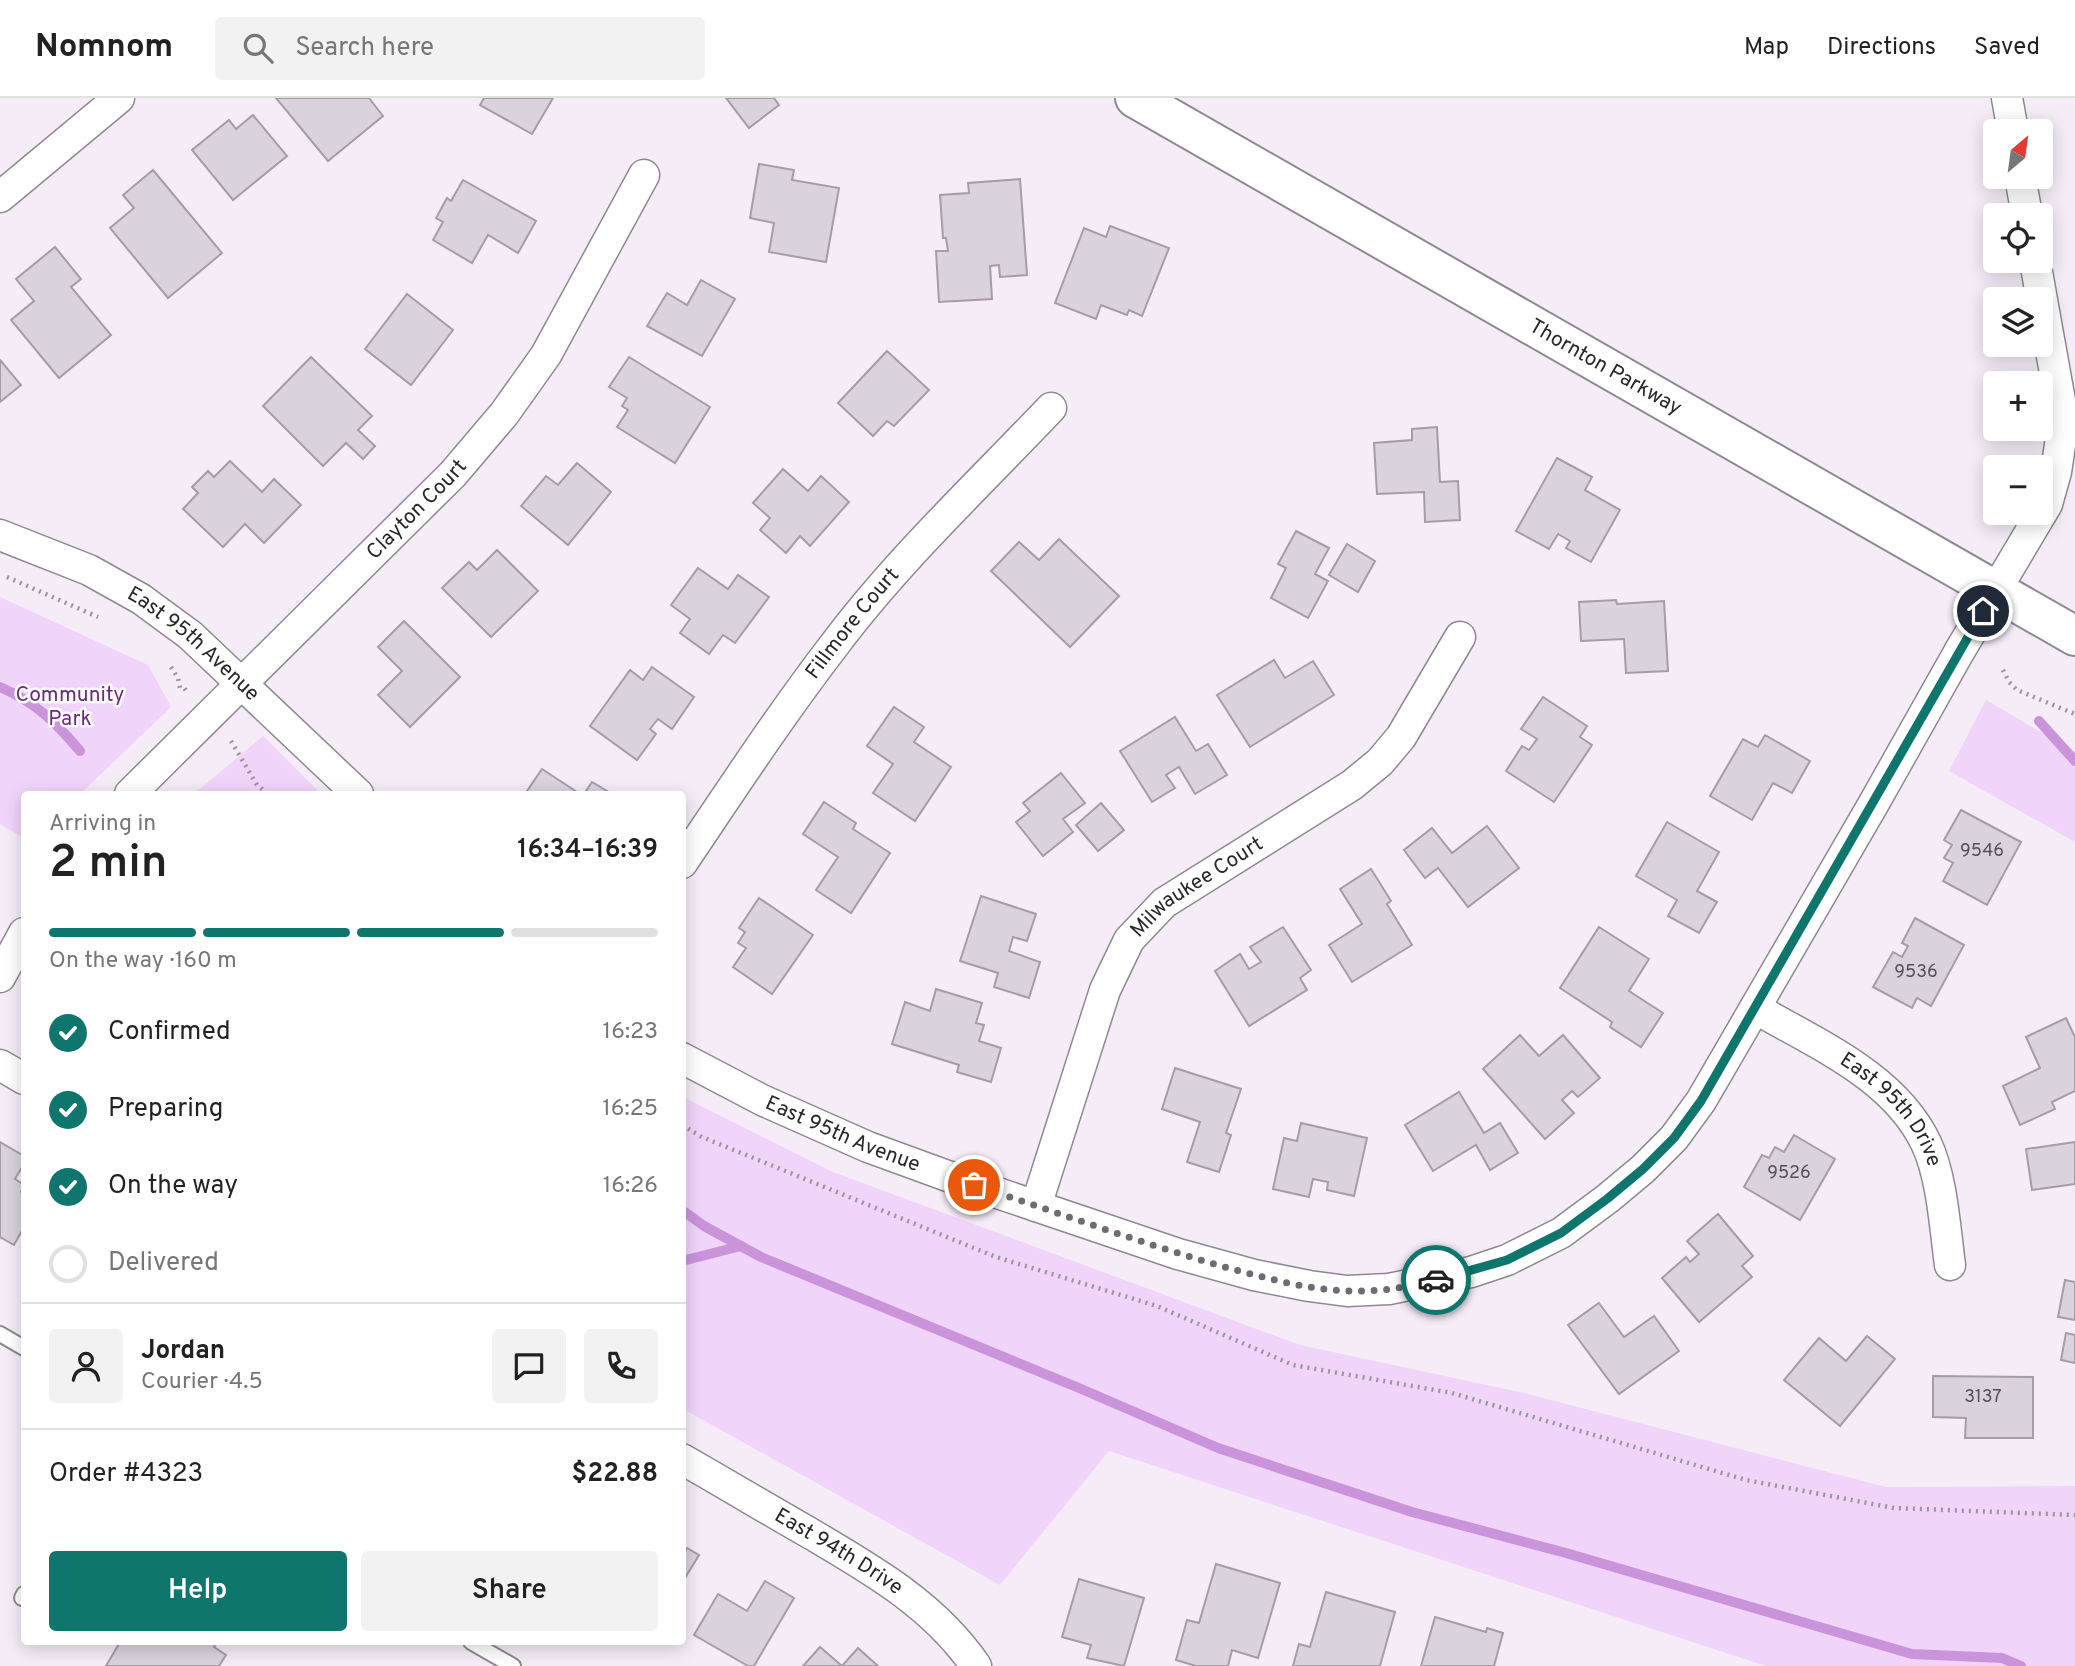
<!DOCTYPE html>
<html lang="en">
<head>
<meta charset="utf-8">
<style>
	:root { --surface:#fff; --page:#f2f2f2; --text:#222; --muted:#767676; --line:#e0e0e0; --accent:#0f766e }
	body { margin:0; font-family:Overpass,sans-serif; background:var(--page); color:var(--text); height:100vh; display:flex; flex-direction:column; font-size:26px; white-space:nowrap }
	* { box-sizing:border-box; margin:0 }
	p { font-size:23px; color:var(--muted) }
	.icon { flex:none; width:38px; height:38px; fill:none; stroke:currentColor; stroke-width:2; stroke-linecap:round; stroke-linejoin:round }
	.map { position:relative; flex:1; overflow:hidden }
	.sheet { position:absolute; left:21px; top:693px; width:665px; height:854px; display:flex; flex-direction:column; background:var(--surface); border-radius:7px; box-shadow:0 4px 18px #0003 }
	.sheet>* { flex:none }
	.needle { width:46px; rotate:29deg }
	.controls { position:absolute; left:1983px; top:21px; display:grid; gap:14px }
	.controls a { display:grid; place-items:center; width:70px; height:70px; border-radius:7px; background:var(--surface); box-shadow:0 4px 18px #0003; font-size:35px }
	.pin { position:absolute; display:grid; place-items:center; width:60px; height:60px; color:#fff; margin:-30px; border:4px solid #fff; border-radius:50%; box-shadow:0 2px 7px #0007 }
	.courier { position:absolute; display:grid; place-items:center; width:70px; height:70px; margin:-35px; border:5px solid #0f766e; border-radius:50%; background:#fff; color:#222; box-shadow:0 2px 9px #0007 }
	.headline em { font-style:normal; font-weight:600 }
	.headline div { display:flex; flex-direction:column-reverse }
	.headline { display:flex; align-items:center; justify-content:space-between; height:119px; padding:0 28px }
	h1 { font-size:46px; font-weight:600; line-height:52px }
	.bar { display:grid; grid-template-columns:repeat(4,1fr); gap:10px 7px; align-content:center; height:84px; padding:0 28px }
	.bar i { height:9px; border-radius:5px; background:var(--line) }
	.bar .selected { background:var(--accent) }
	.bar p { grid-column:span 4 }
	.line { display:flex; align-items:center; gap:18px; padding:0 28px; border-top:2px solid var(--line) }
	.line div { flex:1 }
	.round { display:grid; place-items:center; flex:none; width:74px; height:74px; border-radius:7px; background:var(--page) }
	ol { padding:0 28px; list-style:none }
	li { display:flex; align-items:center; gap:21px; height:77px }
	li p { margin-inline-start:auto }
	li .icon { padding:7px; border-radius:50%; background:var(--accent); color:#fff; stroke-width:4 }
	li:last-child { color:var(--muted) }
	li i { width:38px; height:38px; border:4px solid var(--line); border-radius:50% }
	.action { display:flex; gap:14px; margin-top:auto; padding:14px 28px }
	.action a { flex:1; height:80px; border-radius:7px; background:var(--accent); color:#fff; font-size:28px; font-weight:600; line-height:80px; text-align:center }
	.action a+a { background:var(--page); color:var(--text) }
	header { display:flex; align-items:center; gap:42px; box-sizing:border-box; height:98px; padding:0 35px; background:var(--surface); border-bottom:2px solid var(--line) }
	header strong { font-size:33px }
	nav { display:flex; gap:38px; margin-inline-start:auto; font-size:24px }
	.search { width:490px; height:63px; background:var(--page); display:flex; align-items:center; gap:18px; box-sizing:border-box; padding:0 24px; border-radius:7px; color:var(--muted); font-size:26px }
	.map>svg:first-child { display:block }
</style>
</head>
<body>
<header>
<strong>Nomnom</strong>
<div class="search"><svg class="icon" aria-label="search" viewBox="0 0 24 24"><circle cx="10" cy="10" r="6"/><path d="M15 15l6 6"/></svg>Search here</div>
<nav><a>Map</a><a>Directions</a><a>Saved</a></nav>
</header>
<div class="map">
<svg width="2075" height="1568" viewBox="0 0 2075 1568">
	<rect width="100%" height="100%" fill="#f5ecf7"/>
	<g fill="#f1d4fa">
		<polygon points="0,499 148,567 171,609 80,696 24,696 24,740 0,726"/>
		<polygon points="1986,602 2075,654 2075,744 1949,673"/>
		<polygon points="263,638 321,696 194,696"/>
		<polygon points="683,999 833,1074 1300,1247 1524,1295 1886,1389 2075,1388 2075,1568 1766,1568 1109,1353 1000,1487 683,1311"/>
	</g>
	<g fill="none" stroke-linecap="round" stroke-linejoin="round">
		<g stroke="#ca94db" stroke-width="10">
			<path d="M 0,589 C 37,605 55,624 80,653"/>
			<polyline points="2039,623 2075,663"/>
			<polyline points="682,1112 704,1128 761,1159 1079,1290 1218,1350 1412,1414 1566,1455 1912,1556 2002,1560 2021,1568"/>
			<polyline points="682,1163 741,1148"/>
		</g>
	</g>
	<g fill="#dad2dd" stroke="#a49ca7" stroke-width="2">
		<polygon points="276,0 369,0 383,18 328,63"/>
		<polygon points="484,0 553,0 532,36 480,7"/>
		<polygon points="726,0 774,0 779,7 749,30"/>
		<polygon points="253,17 287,58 233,102 192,52 229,22 236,31"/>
		<polygon points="759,66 794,72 792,82 839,90 826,164 769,154 774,125 750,120"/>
		<polygon points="153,72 222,155 168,200 110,130 134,110 123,97"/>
		<polygon points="1020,81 1027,177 1000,179 999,167 990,168 992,201 939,204 936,153 948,153 946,140 943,140 940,97 969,95 968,85"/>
		<polygon points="463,82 536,123 518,155 488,137 472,165 433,142 443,124 436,120 447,100 451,103"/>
		<polygon points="1110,128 1169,150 1142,218 1129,212 1127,217 1101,207 1096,221 1055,205 1084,130 1106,139"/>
		<polygon points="55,149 81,181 71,189 111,237 59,280 11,222 34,203 16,181"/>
		<polygon points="701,182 735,201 702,258 647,228 667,195 687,207"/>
		<polygon points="407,196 453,232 411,287 365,251"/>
		<polygon points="887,253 929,292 894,328 887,323 873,338 838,305"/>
		<polygon points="311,259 372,318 358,332 375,348 363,361 346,345 323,368 263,308"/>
		<polygon points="629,259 710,309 675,365 617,329 628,312 622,308 627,300 609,289"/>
		<polygon points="0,262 21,287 0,304"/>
		<polygon points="1437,329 1440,384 1458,383 1460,422 1425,424 1424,394 1377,396 1374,345 1412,342 1412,331"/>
		<polygon points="1557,360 1592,379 1585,392 1620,412 1591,464 1566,450 1570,443 1558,436 1549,451 1516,433"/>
		<polygon points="230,363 262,394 274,381 301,407 264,445 245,426 223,449 183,411 198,395 192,389 208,373 214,379"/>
		<polygon points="577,365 611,394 568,447 521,408 546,378 558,387"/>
		<polygon points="783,371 808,393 821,378 849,404 810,448 800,438 786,455 760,432 770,420 753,405"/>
		<polygon points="1296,433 1329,450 1315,476 1328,483 1308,520 1271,500 1286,470 1278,466"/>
		<polygon points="1059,441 1119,498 1070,549 991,473 1019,444 1039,462"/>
		<polygon points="1347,446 1375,463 1358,494 1329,477"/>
		<polygon points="497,452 538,493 491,539 442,490 469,464 477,472"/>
		<polygon points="698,470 728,491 738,477 769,499 735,545 723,537 709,556 680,535 690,521 671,507"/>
		<polygon points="1616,502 1617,506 1664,503 1668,573 1626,575 1624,541 1581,543 1579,504"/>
		<polygon points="404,523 460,579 410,629 378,597 402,573 378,549"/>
		<polygon points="1274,562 1285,580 1313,563 1334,597 1250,649 1217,597"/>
		<polygon points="652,569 694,599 672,631 658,621 650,631 656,636 637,662 590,628 630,572 643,582"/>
		<polygon points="1543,599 1587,628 1580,639 1592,647 1554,704 1506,673 1522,648 1529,652 1537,641 1521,631"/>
		<polygon points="894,609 924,629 914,644 951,669 915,723 873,695 893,666 867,648"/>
		<polygon points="1175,619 1196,653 1208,646 1227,677 1195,696 1179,669 1166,677 1175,690 1152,704 1120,653"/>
		<polygon points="1765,637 1810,663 1792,695 1773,685 1752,722 1710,698 1743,641 1758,649"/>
		<polygon points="542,671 580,696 525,696"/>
		<polygon points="1061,675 1085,705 1063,721 1073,734 1043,758 1016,724 1030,713 1023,705"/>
		<polygon points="592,684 612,696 584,696"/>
		<polygon points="824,704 856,725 853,731 890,755 851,815 816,792 838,759 803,736"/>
		<polygon points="1101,705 1124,732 1098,753 1076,727"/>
		<polygon points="1961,712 2021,744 1987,807 1943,783 1953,765 1944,760 1952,747 1944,742"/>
		<polygon points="1667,724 1719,754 1697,793 1717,804 1699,835 1668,818 1677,802 1636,778"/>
		<polygon points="1487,728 1519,770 1468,809 1438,770 1425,780 1404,752 1432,730 1452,755"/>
		<polygon points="1371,771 1391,803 1387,806 1412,847 1352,884 1329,847 1362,826 1340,791"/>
		<polygon points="981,798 1036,816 1027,843 1013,839 1009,853 1040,864 1029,900 994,889 998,875 960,863"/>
		<polygon points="759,800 813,837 772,896 733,869 746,850 738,845 745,834 739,830"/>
		<polygon points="1915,820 1964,847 1931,908 1917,900 1912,910 1873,889 1893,854 1902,859 1908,848 1902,845"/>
		<polygon points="1283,829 1311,872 1300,880 1307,892 1249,928 1215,873 1240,856 1249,871 1261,864 1250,849"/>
		<polygon points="1599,829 1649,861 1629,893 1663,915 1641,949 1610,929 1612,924 1560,890"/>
		<polygon points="936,891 982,905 976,925 984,927 979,943 1001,950 991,984 957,974 959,967 892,946 905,904 930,913"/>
		<polygon points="2066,920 2075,939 2075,993 2052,1004 2055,1011 2020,1027 2003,988 2040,970 2026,939"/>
		<polygon points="1520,937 1539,958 1563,937 1600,980 1578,999 1572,993 1562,1002 1574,1015 1545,1041 1483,971"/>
		<polygon points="1175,970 1241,991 1226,1035 1231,1037 1219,1074 1187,1064 1200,1024 1162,1011"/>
		<polygon points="1459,994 1484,1035 1500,1025 1518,1055 1490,1072 1476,1047 1433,1073 1405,1027"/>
		<polygon points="1301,1025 1367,1040 1354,1098 1327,1092 1328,1084 1313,1081 1309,1099 1273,1091 1284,1040 1297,1043"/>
		<polygon points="1794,1037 1835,1061 1800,1122 1744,1089 1762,1057 1769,1060 1775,1049 1784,1054"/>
		<polygon points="0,1044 24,1058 24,1066 15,1081 24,1087 21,1094 24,1096 24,1129 14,1147 0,1139"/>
		<polygon points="2075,1044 2075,1086 2032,1092 2026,1051"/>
		<polygon points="1718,1116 1753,1158 1742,1168 1752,1179 1699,1224 1662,1180 1686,1159 1690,1164 1699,1156 1687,1143"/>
		<polygon points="2065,1182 2075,1184 2075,1222 2058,1219"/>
		<polygon points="1599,1205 1624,1239 1654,1218 1679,1253 1619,1296 1568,1227"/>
		<polygon points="2066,1235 2075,1237 2075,1265 2061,1262"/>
		<polygon points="1867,1238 1895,1261 1840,1328 1784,1282 1819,1240 1846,1263"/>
		<polygon points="1933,1278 2033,1279 2033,1340 1965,1340 1966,1320 1933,1319"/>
		<polygon points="687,1450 699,1457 682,1485 682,1451 685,1453"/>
		<polygon points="1216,1466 1280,1485 1258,1560 1232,1552 1228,1568 1196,1568 1176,1562 1187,1522 1199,1525"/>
		<polygon points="1079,1481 1144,1500 1124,1568 1087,1560 1091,1547 1062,1539"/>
		<polygon points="765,1483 794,1500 754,1568 748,1568 694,1537 718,1496 747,1513"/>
		<polygon points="1326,1494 1395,1514 1380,1568 1293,1568 1299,1546 1310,1549"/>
		<polygon points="1435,1519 1486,1534 1487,1530 1503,1535 1494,1568 1421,1568"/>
		<polygon points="120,1544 217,1544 214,1549 226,1557 219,1568 106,1568"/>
		<polygon points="820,1549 842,1568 858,1550 878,1568 803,1568"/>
	</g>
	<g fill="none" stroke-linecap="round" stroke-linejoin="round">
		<g stroke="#8f8892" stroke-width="18">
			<g id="service">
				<polyline points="0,1236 24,1250"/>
				<polyline points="22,1500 24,1496"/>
				<polyline points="471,1544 513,1568"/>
			</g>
		</g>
		<g stroke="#8f8892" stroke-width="33">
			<g id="minor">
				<polyline points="2007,0 2013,33"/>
				<polyline points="2020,79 2027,117"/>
				<polyline points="0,99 119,0"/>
				<path id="s1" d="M 0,437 L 89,472 L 141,501 L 190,537 L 358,696"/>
				<path id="s2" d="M 130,696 L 453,376 L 504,316 L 546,257 L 644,77"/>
				<path id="s3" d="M 682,765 C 732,691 781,616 835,546 C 899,461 978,387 1051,310"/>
				<polyline points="0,879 24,835"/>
				<path id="s4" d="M 1755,910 C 1816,946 1894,978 1926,1045 C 1942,1078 1945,1130 1950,1167"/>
				<path id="s5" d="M 682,960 L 762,1002 L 868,1049 L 953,1080 L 1178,1156 L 1254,1177 L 1309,1188 L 1347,1193 L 1389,1191 L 1471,1174 L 1507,1162 L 1561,1135 L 1607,1101 L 1643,1071 L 1674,1040 L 1701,1003 L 1874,705 L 1959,554 L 2047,406 L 2056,374 L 2061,340 L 2062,314 L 2035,163"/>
				<polyline points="0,967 24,981"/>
				<path id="s6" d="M 1036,1108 L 1105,892 L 1129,842 L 1164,805 L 1352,687 L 1380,664 L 1401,639 L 1460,539"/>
				<path id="s7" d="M 682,1361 C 726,1386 769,1412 813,1437 C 874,1473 935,1508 976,1568"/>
			</g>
		</g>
		<g stroke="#8f8892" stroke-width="42">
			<g id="secondary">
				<path id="s8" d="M 1135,0 L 2075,538"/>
			</g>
		</g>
		<g stroke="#9a949c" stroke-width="4.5" stroke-dasharray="2 5" stroke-linecap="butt">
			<polyline points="7,479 98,519"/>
			<polyline points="171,569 178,580 180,590 184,590 188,595"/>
			<polyline points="2003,572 2009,584 2017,592 2075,616"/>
			<polyline points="231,643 257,687 268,696"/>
			<polyline points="682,1027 702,1039 996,1159 1157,1208 1293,1267 1452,1295 1746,1382 1894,1410 2075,1417"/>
		</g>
		<use href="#service" stroke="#fff" stroke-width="14"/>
		<use href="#minor" stroke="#fff" stroke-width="30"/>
		<use href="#secondary" stroke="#fff" stroke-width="38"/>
	</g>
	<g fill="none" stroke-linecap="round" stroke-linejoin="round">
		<path stroke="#706b72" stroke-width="7" stroke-dasharray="0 12.6" d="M 974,1087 C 1056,1114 1138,1144 1221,1168 C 1262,1179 1304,1191 1346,1193 C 1376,1194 1407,1190 1436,1182"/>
		<polyline stroke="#0f766e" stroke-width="9" points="1436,1182 1507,1162 1561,1135 1607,1101 1643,1071 1674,1040 1701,1003 1983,513"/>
	</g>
	<g text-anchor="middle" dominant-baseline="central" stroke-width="5" stroke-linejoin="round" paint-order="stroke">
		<g font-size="18" fill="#555157">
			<text x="1982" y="753">9546</text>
			<text x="1916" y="874">9536</text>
			<text x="1789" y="1075">9526</text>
			<text x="1983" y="1299">3137</text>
		</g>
		<g font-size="21" fill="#29262a" stroke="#fefcfe">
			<text stroke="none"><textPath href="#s8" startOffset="542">Thornton Parkway</textPath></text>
			<text stroke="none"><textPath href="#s2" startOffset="404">Clayton Court</textPath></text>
			<text stroke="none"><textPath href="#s3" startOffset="294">Fillmore Court</textPath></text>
			<text stroke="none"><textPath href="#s1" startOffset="224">East 95th Avenue</textPath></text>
			<text stroke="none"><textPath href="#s6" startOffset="369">Milwaukee Court</textPath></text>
			<text stroke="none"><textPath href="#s4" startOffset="173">East 95th Drive</textPath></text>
			<text stroke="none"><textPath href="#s5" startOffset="178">East 95th Avenue</textPath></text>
			<text stroke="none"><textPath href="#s7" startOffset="182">East 94th Drive</textPath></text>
		</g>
		<g font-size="21" fill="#6c2a7e" stroke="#fefcfe">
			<text x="70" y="597">Community<tspan x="70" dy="24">Park</tspan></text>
		</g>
	</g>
</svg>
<div class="controls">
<a><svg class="needle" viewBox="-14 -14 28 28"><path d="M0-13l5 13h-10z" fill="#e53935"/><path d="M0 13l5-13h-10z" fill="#767676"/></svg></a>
<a><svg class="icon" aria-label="locate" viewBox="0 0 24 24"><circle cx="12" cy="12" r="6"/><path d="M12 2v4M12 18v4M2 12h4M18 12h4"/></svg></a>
<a><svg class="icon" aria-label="layers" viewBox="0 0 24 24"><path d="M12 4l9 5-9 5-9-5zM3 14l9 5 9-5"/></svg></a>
<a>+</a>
<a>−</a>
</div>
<div class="pin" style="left:974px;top:1087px;background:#ea580c"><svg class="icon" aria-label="bag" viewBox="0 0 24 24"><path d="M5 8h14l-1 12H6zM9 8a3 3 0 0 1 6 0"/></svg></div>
<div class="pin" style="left:1983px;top:513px;background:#1f2937"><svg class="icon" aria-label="home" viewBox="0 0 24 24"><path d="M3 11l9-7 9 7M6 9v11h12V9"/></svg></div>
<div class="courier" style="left:1436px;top:1182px"><svg class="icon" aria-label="car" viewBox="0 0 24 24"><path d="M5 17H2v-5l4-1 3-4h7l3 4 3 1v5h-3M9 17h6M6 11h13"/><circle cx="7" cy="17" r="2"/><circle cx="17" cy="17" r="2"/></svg></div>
<section class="sheet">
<div class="headline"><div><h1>2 min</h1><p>Arriving in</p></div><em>16:34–16:39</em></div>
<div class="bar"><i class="selected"></i><i class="selected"></i><i class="selected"></i><i></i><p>On the way · 160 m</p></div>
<ol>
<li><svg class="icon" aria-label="check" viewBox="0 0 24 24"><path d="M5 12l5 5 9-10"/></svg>Confirmed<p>16:23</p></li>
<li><svg class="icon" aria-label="check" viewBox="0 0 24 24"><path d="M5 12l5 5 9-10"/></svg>Preparing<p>16:25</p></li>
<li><svg class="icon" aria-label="check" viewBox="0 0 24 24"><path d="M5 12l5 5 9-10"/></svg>On the way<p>16:26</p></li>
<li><i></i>Delivered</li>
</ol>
<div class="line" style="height:126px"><a class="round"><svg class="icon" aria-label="person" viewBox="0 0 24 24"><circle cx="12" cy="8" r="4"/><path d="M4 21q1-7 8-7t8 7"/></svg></a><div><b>Jordan</b><p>Courier · 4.5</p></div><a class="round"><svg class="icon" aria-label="chat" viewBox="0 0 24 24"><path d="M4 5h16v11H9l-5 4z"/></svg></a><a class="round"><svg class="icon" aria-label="phone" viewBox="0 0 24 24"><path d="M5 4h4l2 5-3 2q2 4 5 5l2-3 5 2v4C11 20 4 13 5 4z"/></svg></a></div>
<div class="line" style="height:91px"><div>Order #4323</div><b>$22.88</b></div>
<div class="action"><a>Help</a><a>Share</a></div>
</section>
</div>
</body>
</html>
